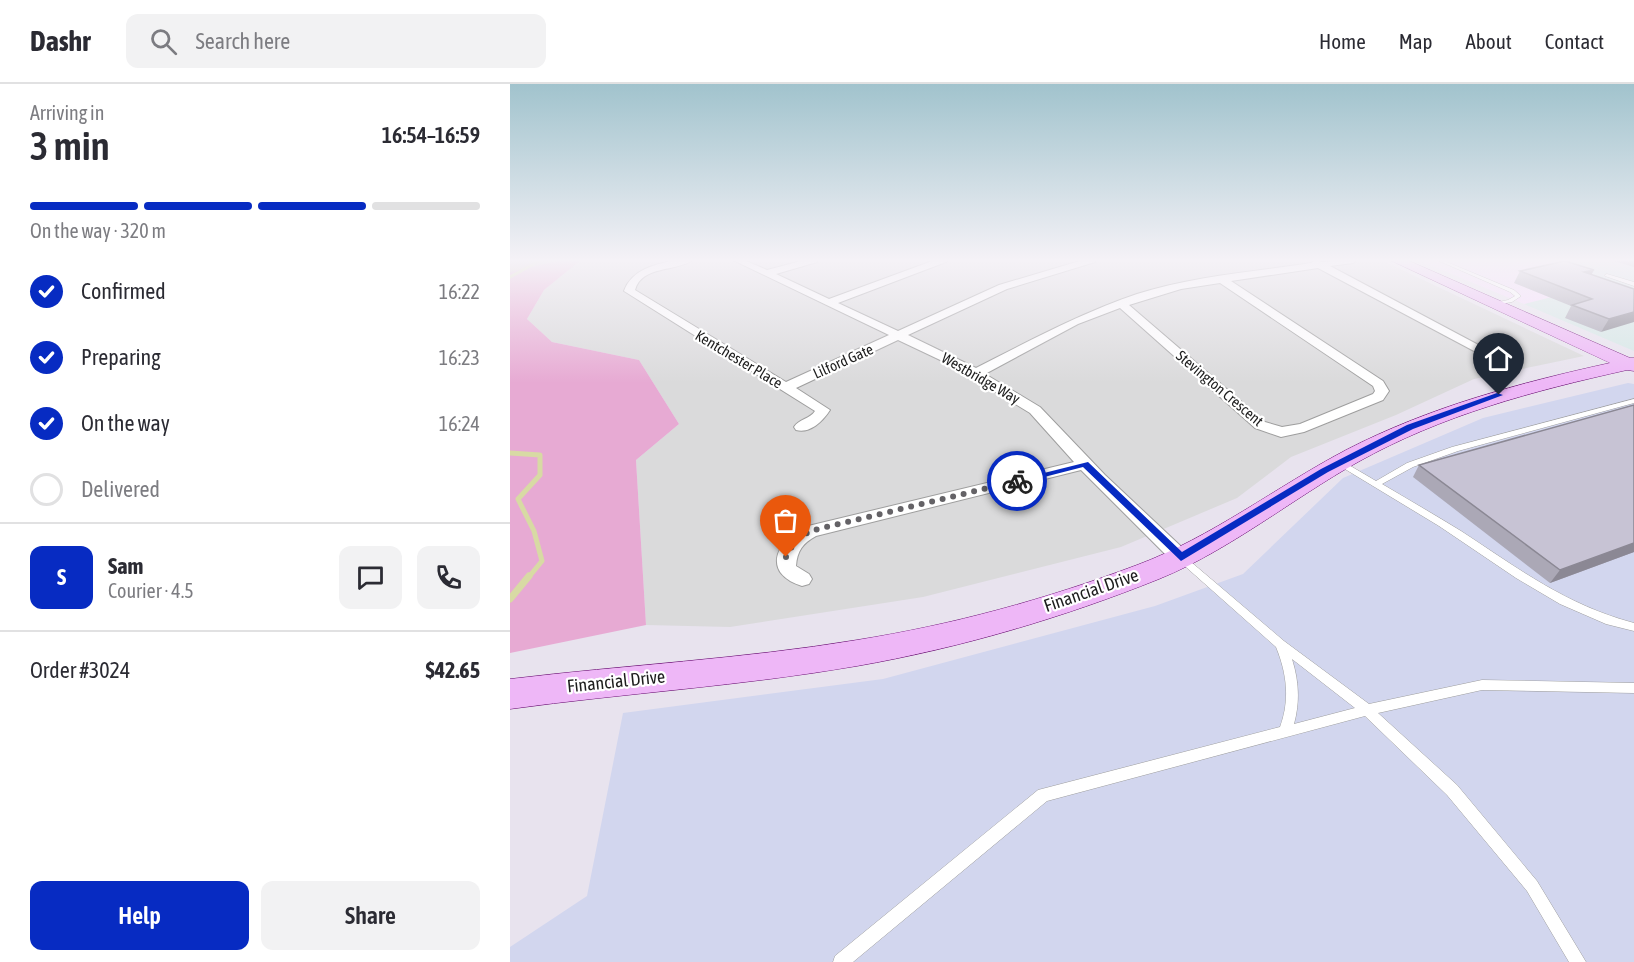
<!DOCTYPE html>
<html lang="en">
<head>
<meta charset="utf-8">
<style>
	:root { --surface:#fff; --page:#f2f2f3; --text:#2b2b33; --muted:#7c7c81; --line:#e1e1e2; --accent:#072bc2 }
	body { margin:0; font-family:"Asap Condensed",sans-serif; background:var(--page); color:var(--text); height:100vh; display:flex; flex-direction:column; font-size:22px; white-space:nowrap }
	* { box-sizing:border-box; margin:0 }
	p { font-size:20px; color:var(--muted) }
	.icon { flex:none; width:33px; height:33px; fill:none; stroke:currentColor; stroke-width:2; stroke-linecap:round; stroke-linejoin:round }
	.map { position:relative; flex:1; overflow:hidden }
	.side { display:flex; flex-direction:column; background:var(--surface); width:510px }
	.side>* { flex:none }
	.pin { position:absolute; display:grid; place-items:center; width:51px; height:51px; color:#fff; margin:-62px -26px; border-radius:50% 50% 50% 0; rotate:-45deg; box-shadow:0 0 6px #0007 }
	.pin .icon { rotate:45deg }
	.courier { position:absolute; display:grid; place-items:center; width:60px; height:60px; margin:-30px; border:4px solid #072bc2; border-radius:50%; background:#fff; color:#222; box-shadow:0 2px 8px #0007 }
	.headline em { font-style:normal; font-weight:600 }
	.headline div { display:flex; flex-direction:column-reverse }
	.headline { display:flex; align-items:center; justify-content:space-between; height:102px; padding:0 30px }
	h1 { font-size:39px; font-weight:600; line-height:45px }
	.bar { display:grid; grid-template-columns:repeat(4,1fr); gap:9px 6px; align-content:center; height:72px; padding:0 30px }
	.bar i { height:8px; border-radius:4px; background:var(--line) }
	.bar .active { background:var(--accent) }
	.bar p { grid-column:span 4 }
	.line { display:flex; align-items:center; gap:15px; padding:0 30px; border-top:2px solid var(--line) }
	.line div { flex:1 }
	.round { display:grid; place-items:center; flex:none; width:63px; height:63px; border-radius:12px; background:var(--page) }
	ol { padding:0 30px; list-style:none }
	li { display:flex; align-items:center; gap:18px; height:66px }
	li p { margin-inline-start:auto }
	li .icon { padding:6px; border-radius:50%; background:var(--accent); color:#fff; stroke-width:4 }
	li:last-child { color:var(--muted) }
	li i { width:33px; height:33px; border:3px solid var(--line); border-radius:50% }
	.button { display:flex; gap:12px; margin-top:auto; padding:12px 30px }
	.button a { flex:1; height:69px; border-radius:12px; background:var(--accent); color:#fff; font-size:24px; font-weight:600; line-height:69px; text-align:center }
	.button a+a { background:var(--page); color:var(--text) }
	header { display:flex; align-items:center; gap:36px; box-sizing:border-box; height:84px; padding:0 30px; background:var(--surface); border-bottom:2px solid var(--line) }
	header strong { font-size:28px }
	nav { display:flex; gap:33px; margin-inline-start:auto; font-size:21px }
	.search { width:420px; height:54px; background:var(--page); display:flex; align-items:center; gap:15px; box-sizing:border-box; padding:0 21px; border-radius:12px; color:var(--muted); font-size:22px }
	main { display:flex; flex:1; min-height:0 }
	.map>svg:first-child { display:block }
</style>
</head>
<body>
<header>
<strong>Dashr</strong>
<div class="search"><svg class="icon" aria-label="search" viewBox="0 0 24 24"><circle cx="10" cy="10" r="6"/><path d="M15 15l6 6"/></svg>Search here</div>
<nav><a>Home</a><a>Map</a><a>About</a><a>Contact</a></nav>
</header>
<main>
<section class="side">
<div class="headline"><div><h1>3 min</h1><p>Arriving in</p></div><em>16:54–16:59</em></div>
<div class="bar"><i class="active"></i><i class="active"></i><i class="active"></i><i></i><p>On the way · 320 m</p></div>
<ol>
<li><svg class="icon" aria-label="check" viewBox="0 0 24 24"><path d="M5 12l5 5 9-10"/></svg>Confirmed<p>16:22</p></li>
<li><svg class="icon" aria-label="check" viewBox="0 0 24 24"><path d="M5 12l5 5 9-10"/></svg>Preparing<p>16:23</p></li>
<li><svg class="icon" aria-label="check" viewBox="0 0 24 24"><path d="M5 12l5 5 9-10"/></svg>On the way<p>16:24</p></li>
<li><i></i>Delivered</li>
</ol>
<div class="line" style="height:108px"><b class="round" style="background:var(--accent);color:#fff">S</b><div><b>Sam</b><p>Courier · 4.5</p></div><a class="round"><svg class="icon" aria-label="chat" viewBox="0 0 24 24"><path d="M4 5h16v11H9l-5 4z"/></svg></a><a class="round"><svg class="icon" aria-label="phone" viewBox="0 0 24 24"><path d="M5 4h4l2 5-3 2q2 4 5 5l2-3 5 2v4C11 20 4 13 5 4z"/></svg></a></div>
<div class="line" style="height:78px"><div>Order #3024</div><b>$42.65</b></div>
<div class="button"><a>Help</a><a>Share</a></div>
</section>
<div class="map">
<svg width="1124" height="878" viewBox="0 0 1124 878">
	<rect width="100%" height="100%" fill="#e8e3ee"/>
	<polygon fill="#dadadb" points="71,176 871,176 1074,272 964,295 886,331 781,373 727,414 611,463 413,513 220,543 136,541 126,376 169,340 129,276 42,258 17,235 34,206"/>
	<polygon fill="#d2d6ee" points="1118,299 1124,300 1124,878 0,878 0,863 77,812 113,629 373,595 645,522 733,490 833,394 973,334"/>
	<polygon fill="#d5e7e6" points="1036,176 1124,176 1124,267 1014,220 1099,198"/>
	<polygon fill="#f7dcfe" points="908,176 1036,176 1100,198 1014,220"/>
	<polygon fill="#e7aad3" points="0,176 71,176 34,206 17,235 42,258 129,276 169,340 126,376 136,541 0,569"/>
	<polygon fill="#dbcac0" points="0,176 52,176 0,188"/>
	<g fill="none" stroke-linecap="round" stroke-linejoin="round">
		<polyline stroke="#d8daa4" stroke-width="3" points="0,193 31,176"/>
		<polyline stroke="#d8daa4" stroke-width="5" points="0,369 30,371 30,391 8,415 24,447 32,477 18,494"/>
		<polyline stroke="#d8daa4" stroke-width="7" points="0,515 19,492"/>
		<g stroke="#9e9e9e" stroke-width="1">
			<g id="lane">
				<polygon points="927,176 932,176 1004,206 1011,212 1002,218 984,221 984,219 998,216 1005,212 1000,208"/>
				<polygon points="1097,190 1124,198 1124,202 1095,192 1095,191"/>
				<path d="M 1124,315 L 1124,319 L 948,367 L 903,383 L 872,400 C 899,416 925,431 951,447 C 1009,485 1056,521 1124,539 L 1124,547 L 1096,540 L 1050,520 L 1006,494 L 929,442 L 825,379 L 826,377 L 832,377 L 866,397 L 897,379 L 942,363 Z"/>
				<path d="M 671,471 L 674,472 L 774,557 L 859,620 L 972,596 L 1124,599 L 1124,609 L 972,606 L 868,629 L 947,701 L 1027,797 L 1076,878 L 1059,878 L 1017,807 L 937,711 L 855,632 L 537,717 L 343,878 L 323,878 L 325,872 L 528,706 L 770,643 C 780,616 777,590 766,563 L 668,476 L 666,474 L 668,472 ZM 782,575 L 845,624 L 784,640 C 790,618 789,597 782,575 Z"/>
			</g>
		</g>
		<g stroke="#9e9e9e" stroke-width="2">
			<path id="street" d="M 167,176 L 183,176 C 166,188 132,181 125,206 L 276,298 L 379,251 L 223,176 L 234,176 L 257,186 L 295,176 L 308,176 L 307,178 L 266,190 L 319,215 L 425,176 L 437,176 L 436,178 L 328,219 L 388,247 L 489,201 L 573,176 L 586,176 L 585,178 L 497,205 L 398,251 L 466,284 C 519,257 571,229 627,210 C 683,192 743,188 801,179 L 806,176 L 811,178 L 847,176 L 843,179 L 820,182 L 991,273 L 985,277 L 981,276 L 808,184 L 721,197 L 873,297 L 879,307 L 873,316 L 794,348 L 771,353 L 745,344 L 610,224 L 568,240 L 475,290 L 530,323 L 595,391 L 678,469 L 681,474 L 678,479 L 671,481 L 664,479 L 571,386 L 306,452 C 293,459 287,467 286,482 L 299,490 L 302,495 L 299,500 L 292,502 C 253,490 264,459 294,443 L 564,378 L 520,329 L 445,283 L 388,256 L 286,304 L 320,326 C 313,337 300,350 286,346 L 284,343 C 289,335 300,335 305,327 L 114,207 C 122,185 146,180 167,176 ZM 710,199 L 863,302 L 865,307 L 863,310 L 790,340 L 772,343 L 755,338 L 619,221 L 671,205 Z"/>
		</g>
		<g stroke="#66086f" stroke-width="1">
			<path id="secondary" d="M 880,176 L 897,176 L 1120,274 L 1124,274 L 1124,287 L 1117,286 C 1023,307 932,331 848,378 C 782,415 720,466 649,495 C 552,534 450,564 347,582 C 232,602 116,609 0,625 L 0,595 C 115,581 232,575 347,556 C 442,541 537,515 627,481 C 702,453 766,403 836,366 C 919,323 1009,299 1100,279 Z"/>
		</g>
		<use href="#lane" fill="#fff" fill-rule="evenodd"/>
		<use href="#street" fill="#fff" fill-rule="evenodd"/>
		<use href="#secondary" fill="#eeb7f7" fill-rule="evenodd"/>
	</g>
	<g fill="#aba8b6">
		<polygon points="1100,176 1124,176 1124,183"/>
		<polygon points="1084,186 1081,191 1124,205 1091,248 1055,234 1061,222 1004,199 1010,187"/>
		<polygon points="1124,321 1124,468 1040,499 903,393 909,381"/>
	</g>
	<g fill="#8b8894">
		<polygon points="1084,186 1077,198 1074,188"/>
		<polygon points="1124,228 1124,238 1091,248 1099,235"/>
		<polygon points="1124,459 1124,468 1040,499 1050,486"/>
	</g>
	<g fill="#c7c3d4" stroke="#8b8894" stroke-width="1.5">
		<polygon points="1055,177 1084,186 1074,188 1124,205 1124,228 1099,235 1062,221 1082,215 1010,187"/>
		<polygon points="1124,321 1124,459 1050,486 909,381"/>
	</g>
	<linearGradient id="sky" x2="0" y2="1"><stop stop-color="#a1c3cd"/><stop offset="0.59" stop-color="#f5f2f7"/><stop offset="1" stop-color="#f5f2f7" stop-opacity="0"/></linearGradient>
	<rect width="1124" height="299" fill="url(#sky)"/>
	<polygon fill="#072bc2" points="987,309 993,311 903,345 818,388 671,477 573,383 507,400 502,397 578,378 672,468 811,385 897,341"/>
	<g fill="none" stroke-linecap="round" stroke-linejoin="round">
		<polyline stroke="#646266" stroke-width="6" stroke-dasharray="0 10.8" points="276,473 285,457 300,447 507,397"/>
	</g>
	<g text-anchor="middle" dominant-baseline="central" stroke-width="4.5" stroke-linejoin="round" paint-order="stroke">
		<g font-size="15" fill="#1d1d1d" stroke="#fff">
			<text transform="translate(229 275) rotate(31)">Kentchester Place</text>
			<text transform="translate(333 277) rotate(-24)">Lilford Gate</text>
			<text transform="translate(471 294) rotate(30)">Westbridge Way</text>
			<text transform="translate(710 304) rotate(40)">Stevington Crescent</text>
		</g>
		<g font-size="18" fill="#1d1d1d" stroke="#fff">
			<text transform="translate(581 506) rotate(-19)">Financial Drive</text>
			<text transform="translate(106 597) rotate(-6)">Financial Drive</text>
		</g>
	</g>
</svg>
<div class="pin" style="left:276px;top:473px;background:#ea580c"><svg class="icon" aria-label="bag" viewBox="0 0 24 24"><path d="M5 8h14l-1 12H6zM9 8a3 3 0 0 1 6 0"/></svg></div>
<div class="pin" style="left:989px;top:311px;background:#1f2937"><svg class="icon" aria-label="home" viewBox="0 0 24 24"><path d="M3 11l9-7 9 7M6 9v11h12V9"/></svg></div>
<div class="courier" style="left:507px;top:397px"><svg class="icon" aria-label="bike" viewBox="0 0 24 24"><circle cx="6" cy="16" r="4"/><circle cx="18" cy="16" r="4"/><path d="M6 16l4-8h5l3 8M10 8l3 8H6M13 5h3"/></svg></div>
</div>
</main>
</body>
</html>
